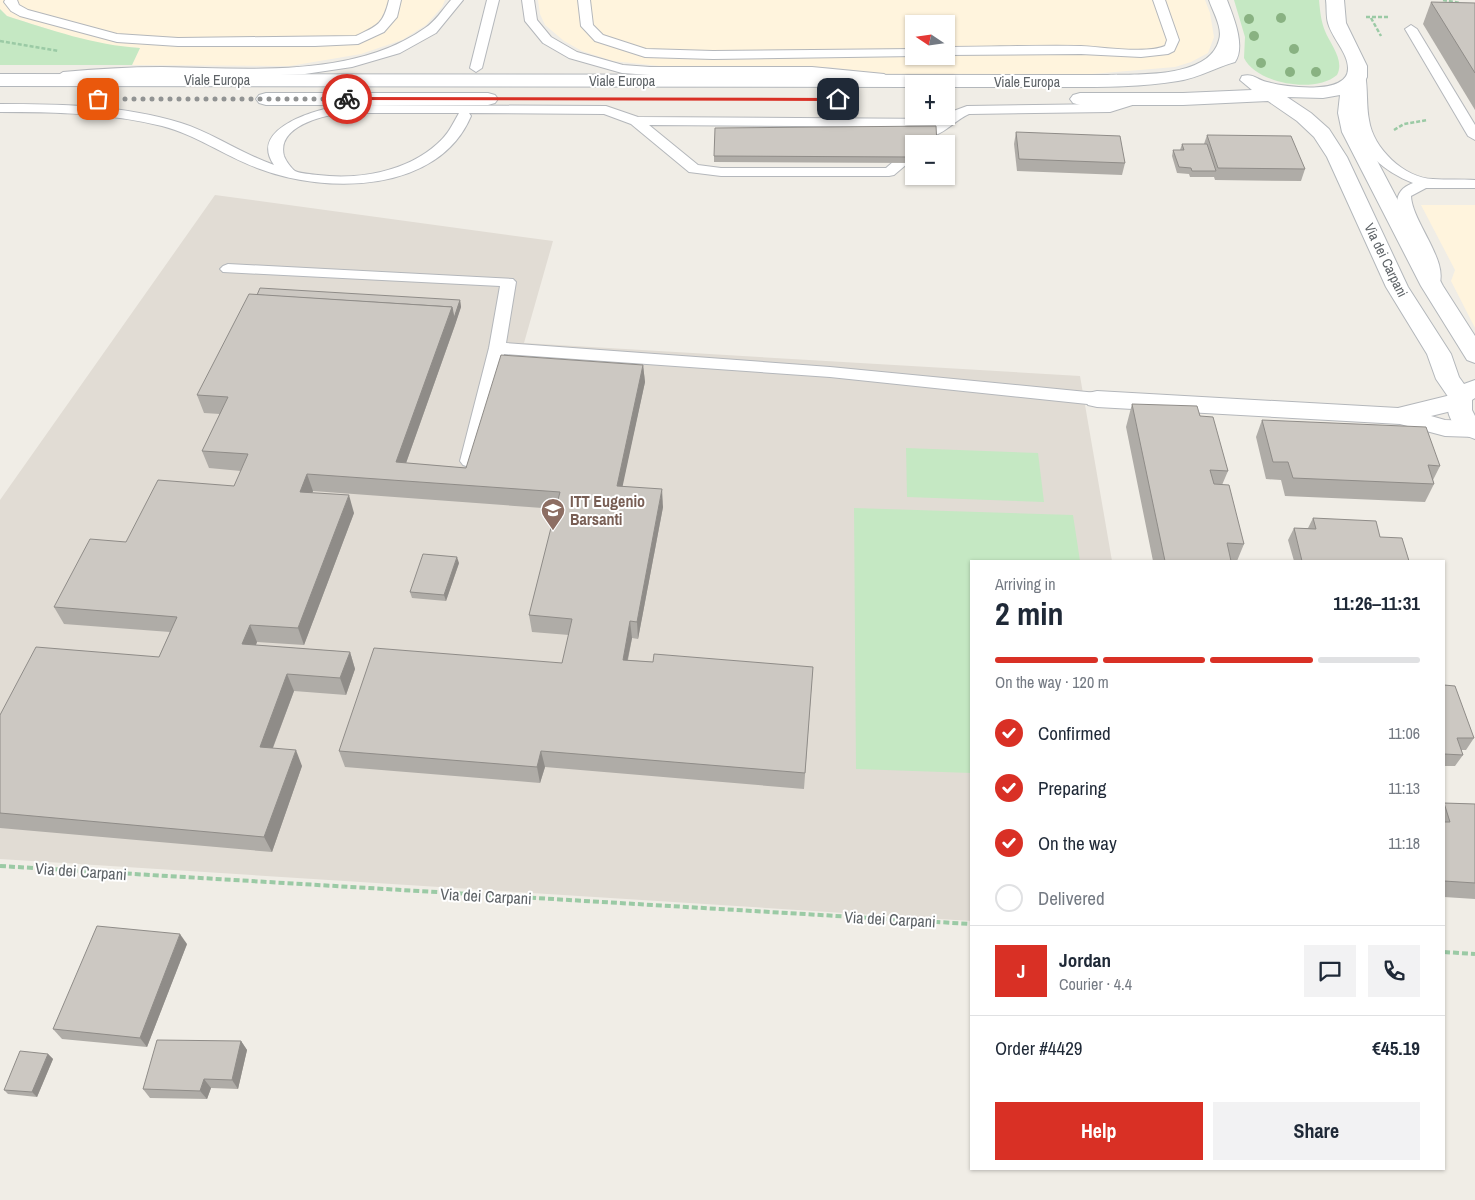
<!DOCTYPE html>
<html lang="en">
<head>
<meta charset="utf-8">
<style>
	:root { --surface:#fff; --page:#f2f2f3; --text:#1f2937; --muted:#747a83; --line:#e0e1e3; --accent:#d93025 }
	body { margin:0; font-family:"Archivo Narrow",sans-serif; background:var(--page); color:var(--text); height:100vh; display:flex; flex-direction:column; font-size:19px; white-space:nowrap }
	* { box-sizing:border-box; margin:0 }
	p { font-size:16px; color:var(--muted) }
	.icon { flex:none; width:28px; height:28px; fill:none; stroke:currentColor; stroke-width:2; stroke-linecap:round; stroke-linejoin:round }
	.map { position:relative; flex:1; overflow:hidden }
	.sheet { position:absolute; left:970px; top:560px; width:475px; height:610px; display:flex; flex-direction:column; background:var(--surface); border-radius:0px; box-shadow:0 1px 4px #0004 }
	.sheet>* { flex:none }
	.needle { width:32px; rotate:283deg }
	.controls { position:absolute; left:905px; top:15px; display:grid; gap:10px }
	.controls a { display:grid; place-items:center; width:50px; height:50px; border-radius:0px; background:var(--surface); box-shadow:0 1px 4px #0004; font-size:25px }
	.pin { position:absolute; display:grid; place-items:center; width:42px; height:42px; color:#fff; margin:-21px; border-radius:10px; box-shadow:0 2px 8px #0006 }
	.courier { position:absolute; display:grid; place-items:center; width:50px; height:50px; margin:-25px; border:4px solid #d93025; border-radius:50%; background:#fff; color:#222; box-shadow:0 1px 6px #0007 }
	.summary em { font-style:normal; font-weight:700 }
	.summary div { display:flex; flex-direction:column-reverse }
	.summary { display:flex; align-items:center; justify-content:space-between; height:85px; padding:0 25px }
	h1 { font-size:32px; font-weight:700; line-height:38px }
	.bar { display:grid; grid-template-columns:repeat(4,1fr); gap:8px 5px; align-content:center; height:60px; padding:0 25px }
	.bar i { height:6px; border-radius:4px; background:var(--line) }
	.bar .active { background:var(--accent) }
	.bar p { grid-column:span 4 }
	.line { display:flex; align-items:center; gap:12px; padding:0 25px; border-top:1px solid var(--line) }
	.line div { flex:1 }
	.round { display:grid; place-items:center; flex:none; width:52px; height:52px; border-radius:0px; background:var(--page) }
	ol { padding:0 25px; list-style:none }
	li { display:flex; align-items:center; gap:15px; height:55px }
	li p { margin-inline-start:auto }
	li .icon { padding:5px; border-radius:50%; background:var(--accent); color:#fff; stroke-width:4 }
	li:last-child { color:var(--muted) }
	li i { width:28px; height:28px; border:2px solid var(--line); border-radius:50% }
	.primary-button { display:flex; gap:10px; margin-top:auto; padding:10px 25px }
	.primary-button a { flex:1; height:58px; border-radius:0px; background:var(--accent); color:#fff; font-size:20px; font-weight:700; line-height:58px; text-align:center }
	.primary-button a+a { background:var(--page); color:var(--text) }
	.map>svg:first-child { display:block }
</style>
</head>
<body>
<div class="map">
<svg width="1475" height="1200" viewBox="0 0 1475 1200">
	<rect width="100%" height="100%" fill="#f0ede6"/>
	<g fill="#fff4dd" fill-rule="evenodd">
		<polygon points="0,0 445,0 442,7 426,25 402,40 361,54 290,66 132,65 140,48 112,46 82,40 7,16 0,9"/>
		<path d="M 538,0 L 1205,0 L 1210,13 L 1214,37 L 1208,53 L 1191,62 L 1175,67 L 1080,75 L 895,75 L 828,67 L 669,67 L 613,61 L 582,51 L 564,41 L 545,25 L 540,14 ZM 914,24 L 946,24 L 946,56 L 914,56 Z"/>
		<polygon points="1421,205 1475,205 1475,328 1451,281 1455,270"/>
	</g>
	<polygon fill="#e1dcd4" points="215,195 553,241 524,343 1080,376 1112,561 971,561 971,921 0,859 0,500"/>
	<g fill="#c5e8c3">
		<path d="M 1234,0 L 1319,0 C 1320,11 1321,21 1325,31 C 1330,44 1345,60 1337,75 C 1315,94 1257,84 1244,58 L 1245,37 Z"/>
		<path d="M 0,9 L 7,16 C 51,30 94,45 140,48 L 132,65 L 0,65 Z"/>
		<polygon points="906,448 1038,453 1044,502 907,497"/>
		<polygon points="854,508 1073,515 1080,561 971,561 971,773 856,769"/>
	</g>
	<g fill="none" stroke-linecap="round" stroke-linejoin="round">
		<g stroke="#b4b7bb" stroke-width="2">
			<g id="lane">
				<path d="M 5,0 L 17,0 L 19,5 L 28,10 L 117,34 L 178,38 L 356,36 C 377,26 383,25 389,0 L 401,0 L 397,17 L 384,32 L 358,44 L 315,46 L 178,46 L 117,42 L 20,16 L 11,11 L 4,2 Z"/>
				<path d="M 451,0 L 463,0 L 436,33 L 400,53 L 352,67 L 305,74 L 255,76 L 123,75 L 63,80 L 57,76 L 63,72 C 96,69 129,67 162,67 C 246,68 353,79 425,28 C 435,22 443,9 451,0 Z"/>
				<polygon points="487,0 499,0 482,68 476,72 470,68"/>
				<polygon points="522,0 534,0 537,20 551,37 577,52 623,65 650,67 812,67 884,74 890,78 884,82 812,75 650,75 622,73 569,58 543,43 525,21"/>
				<polygon points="578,0 590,0 593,25 603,35 646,49 713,51 914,49 914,56 916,56 713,59 645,57 595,41 581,26"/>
				<path d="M 1153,0 L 1165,0 L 1179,40 L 1174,51 L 1168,54 L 1141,57 L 1081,54 L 946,55 L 946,47 C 991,47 1036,45 1081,46 C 1102,47 1147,54 1165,46 L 1167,40 Z"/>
				<polygon points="1411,25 1417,29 1475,125 1475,140 1468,136 1405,29"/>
				<path d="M 1359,70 L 1365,74 C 1368,89 1366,105 1369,120 C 1373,148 1404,178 1433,179 C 1447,180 1461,179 1475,180 L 1475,188 L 1426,188 L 1411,196 C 1412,223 1453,265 1437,289 L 1427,289 C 1422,282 1426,268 1423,259 C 1415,235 1376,197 1413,183 C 1385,172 1360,152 1355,121 C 1353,105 1355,89 1353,74 Z"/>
				<path d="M 1137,95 L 1142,96 L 1144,99 L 1142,102 L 1110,112 L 969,114 C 957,119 946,132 935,135 L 928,131 L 932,127 L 649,125 L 698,165 L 721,168 L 886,168 L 909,148 L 914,147 L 914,158 L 894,175 L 889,176 L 721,176 L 689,172 L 631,124 L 604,114 L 469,113 L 471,116 C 438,194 326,194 260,169 C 226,157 197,135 162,126 C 109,113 54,112 0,112 L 0,104 C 60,104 123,105 181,123 C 213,133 242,154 274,165 C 247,127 321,108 345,105 L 606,106 L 638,117 L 941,119 L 948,113 L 967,106 L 1109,104 ZM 345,113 L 459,113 C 452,125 448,135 437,144 C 406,172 358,180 318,175 C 311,174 301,174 295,171 C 291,168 286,161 284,156 C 276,126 324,115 345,113 Z"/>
				<polygon points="228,264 513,279 516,282 506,343 830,367 1097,393 1103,395 1105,399 1103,403 1097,405 830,377 504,354 478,461 475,465 469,467 463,465 460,461 489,348 500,286 223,272 220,269 223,266"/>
			</g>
		</g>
		<g stroke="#b4b7bb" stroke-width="2">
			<polygon id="street" points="1097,391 1398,408 1459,393 1468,395 1471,401 1468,407 1431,416 1445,420 1475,421 1475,437 1445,436 1400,424 1097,407 1088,405 1085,399 1088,393"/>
		</g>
		<g stroke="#b3b7bb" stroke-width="2">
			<g id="secondary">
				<path d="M 1209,0 L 1227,0 C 1233,16 1246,46 1235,62 C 1216,67 1199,78 1178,81 C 1142,87 1105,87 1068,87 C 1027,87 987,87 946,87 L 946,84 L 914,84 L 914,87 L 0,86 L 0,74 L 1105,75 C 1136,74 1209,79 1219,40 C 1223,28 1213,12 1209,0 Z"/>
				<path d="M 1326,0 L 1344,0 L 1346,23 L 1367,66 L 1367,77 L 1361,89 L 1358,107 L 1362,132 L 1443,286 L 1475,336 L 1475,363 L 1467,360 L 1421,286 L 1342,132 L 1338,113 L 1340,95 L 1323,98 L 1287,97 L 1311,113 L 1329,129 L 1347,157 L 1408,287 L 1451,354 L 1459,377 L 1464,384 L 1475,380 L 1475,398 L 1472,400 L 1472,410 L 1475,416 L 1475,439 C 1458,434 1443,416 1449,398 L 1436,379 L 1427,354 L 1386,287 L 1327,157 L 1314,137 L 1297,121 L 1268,101 L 1183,105 L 1080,105 L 1073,103 L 1070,99 L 1073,95 L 1080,93 L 1183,93 L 1252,90 L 1240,80 L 1242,76 C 1254,73 1257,80 1267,82 C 1284,87 1349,96 1348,68 C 1348,53 1332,38 1328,23 C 1326,16 1327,7 1326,0 Z"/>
				<polygon points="266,93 488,93 495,95 498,99 495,103 488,105 266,105 259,103 256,99 259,95"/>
			</g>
		</g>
		<g stroke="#9bcaa5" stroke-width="2.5" stroke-dasharray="4 2" stroke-linecap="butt">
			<polyline points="1443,0 1460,3"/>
			<polyline points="1366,17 1389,17"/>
			<polyline points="1371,18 1381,36"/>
			<polyline points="0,41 59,51"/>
			<polyline points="1394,130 1404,124 1428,120"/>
		</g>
		<g stroke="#9bcaa5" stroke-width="4" stroke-dasharray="6 3" stroke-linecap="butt">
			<polyline points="0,866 971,924"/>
			<polyline points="1444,952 1475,954"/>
		</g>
		<use href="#lane" fill="#fff" fill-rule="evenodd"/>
		<use href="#street" fill="#fff" fill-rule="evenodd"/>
		<use href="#secondary" fill="#fff" fill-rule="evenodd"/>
	</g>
	<g fill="#89b282">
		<circle cx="1281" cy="18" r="5"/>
		<circle cx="1249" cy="19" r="5"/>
		<circle cx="1254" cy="36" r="5"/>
		<circle cx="1294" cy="49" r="5"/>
		<circle cx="1261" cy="63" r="5"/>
		<circle cx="1290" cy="72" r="5"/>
		<circle cx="1316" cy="72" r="5"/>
	</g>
	<g fill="#afaca7">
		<polygon points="1431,2 1475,3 1475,110 1423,24"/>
		<polygon points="1016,132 1125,163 1122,175 1017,171 1014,144"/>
		<polygon points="1207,135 1305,169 1301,181 1215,180 1214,177 1190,177 1189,174 1177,173 1172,156 1173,150 1180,150 1182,144 1204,144"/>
		<polygon points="914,144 914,163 714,162 714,156"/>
		<polygon points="460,300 461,307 455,325 406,463 466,468 643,365 645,382 622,486 663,507 638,639 632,638 628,660 653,662 813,667 804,789 545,767 540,783 345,767 339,751 562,663 569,635 532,632 529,615 556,509 313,491 312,493 354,513 304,645 257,642 256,645 350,652 355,669 346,695 294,691 273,748 302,766 272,852 0,828 0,715 159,657 170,632 64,624 54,607 126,542 234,486 241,471 209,468 202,451 220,414 204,413 197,395"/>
		<polygon points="1132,404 1200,416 1228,471 1222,485 1244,544 1237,561 1153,561 1126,427"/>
		<polygon points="1262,420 1440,466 1433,480 1434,484 1425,502 1285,496 1281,480 1266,479 1256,437"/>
		<polygon points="1313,518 1380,537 1409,561 1294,561 1288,540 1294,528 1308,528"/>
		<polygon points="459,563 446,601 412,598 410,592"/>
		<polygon points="1444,685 1474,738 1466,750 1461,750 1463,755 1455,766 1444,766"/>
		<polygon points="1444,803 1475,804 1475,899 1444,897"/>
		<polygon points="187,944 147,1047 62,1039 53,1029"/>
		<polygon points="241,1041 247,1050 238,1089 211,1088 207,1099 150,1098 143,1089"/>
		<polygon points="48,1054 53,1059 37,1097 8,1094 4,1090"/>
	</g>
	<g fill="#8f8c88">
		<polygon points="460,300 461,307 455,325 400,480 396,462 452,307"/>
		<polygon points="643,365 645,382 619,503 617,486"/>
		<polygon points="307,474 313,491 306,509 300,492"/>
		<polygon points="662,489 663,507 638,639 637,622"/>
		<polygon points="349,495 354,513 304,645 298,628"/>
		<polygon points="457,557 459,563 446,601 444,595"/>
		<polygon points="630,621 632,638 624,676 623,660"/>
		<polygon points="250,625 257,642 249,661 242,644"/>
		<polygon points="350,652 355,669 346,695 340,678"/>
		<polygon points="287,674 294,691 267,763 260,747"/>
		<polygon points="296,750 302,766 272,852 264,837"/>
		<polygon points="541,751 545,767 540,783 537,767"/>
		<polygon points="180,934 187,944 147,1047 140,1038"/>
		<polygon points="241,1041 247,1050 238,1089 232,1080"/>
		<polygon points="48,1054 53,1059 37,1097 32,1092"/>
		<polygon points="204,1079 211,1088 207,1099 200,1091"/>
	</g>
	<g fill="#ccc8c2" stroke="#8f8c88">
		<polygon points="1431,2 1475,3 1475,73"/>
		<polygon points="936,126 937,144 914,144 914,157 714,156 715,128"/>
		<polygon points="1016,132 1120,136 1125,163 1019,159"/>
		<polygon points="1207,135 1291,136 1305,169 1218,168"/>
		<polygon points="1182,144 1207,144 1216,171 1192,171 1191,168 1179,167 1173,150 1184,150"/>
		<polygon points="260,288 460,300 454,318 452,307 257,295"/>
		<polygon points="249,294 452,307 396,462 466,468 501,355 643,365 617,486 662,489 637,622 630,621 623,660 653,662 654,654 813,667 805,773 541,751 537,767 339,751 374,648 562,663 572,619 529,615 560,492 307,474 300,492 349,495 298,628 250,625 242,644 350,652 340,678 287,674 260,747 296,750 264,837 0,813 0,715 36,647 159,657 177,617 54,607 90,539 126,542 158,480 234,486 248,454 202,451 228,397 197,395"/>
		<polygon points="1132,404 1197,406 1200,416 1213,417 1228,471 1210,470 1214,484 1229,485 1244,544 1227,543 1231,561 1165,561"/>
		<polygon points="1262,420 1426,427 1440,466 1428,465 1434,484 1293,478 1288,462 1273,462"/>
		<polygon points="1313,518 1376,521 1380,537 1402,538 1409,561 1302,561 1294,528 1316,529"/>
		<polygon points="423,554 457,557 444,595 410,592"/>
		<polygon points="1444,685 1455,686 1474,738 1457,738 1463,755 1444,754"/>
		<polygon points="1444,803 1475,804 1475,883 1444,881 1444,822 1450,822"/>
		<polygon points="97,926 180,934 140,1038 53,1029"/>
		<polygon points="157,1040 241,1041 232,1080 204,1079 200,1091 143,1089"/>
		<polygon points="20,1051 48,1054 32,1092 4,1090"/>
	</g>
	<polygon fill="#d93025" points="347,97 838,98 841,99 838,101 345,100"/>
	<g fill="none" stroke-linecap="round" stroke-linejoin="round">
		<polyline stroke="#919393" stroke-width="5" stroke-dasharray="0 9" points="98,99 347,99"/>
	</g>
	<defs>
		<g id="school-pin" transform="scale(1.25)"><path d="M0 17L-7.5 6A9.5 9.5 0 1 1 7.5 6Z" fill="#8d6e63" stroke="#fff"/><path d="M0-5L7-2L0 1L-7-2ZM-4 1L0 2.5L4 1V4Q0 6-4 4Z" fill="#fff"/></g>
	</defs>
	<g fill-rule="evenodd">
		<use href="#school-pin" x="553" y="510"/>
	</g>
	<g text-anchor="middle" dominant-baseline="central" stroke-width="4" stroke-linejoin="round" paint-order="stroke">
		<g font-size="14" fill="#5e6367" stroke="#fff">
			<text x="217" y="80">Viale Europa</text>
			<text x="622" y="81">Viale Europa</text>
			<text x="1027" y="82">Viale Europa</text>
			<text transform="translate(1386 260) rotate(64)">Via dei Carpani</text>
		</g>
		<g font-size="16" font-weight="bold" fill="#785e54" stroke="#fff" text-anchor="start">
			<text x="570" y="501">ITT Eugenio<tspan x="570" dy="18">Barsanti</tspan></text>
		</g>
		<g font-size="16" fill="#5e6367" stroke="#fff">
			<text transform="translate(81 871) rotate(4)">Via dei Carpani</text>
			<text transform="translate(486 896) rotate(3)">Via dei Carpani</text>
			<text transform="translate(890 919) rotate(3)">Via dei Carpani</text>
		</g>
	</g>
</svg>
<div class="controls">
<a><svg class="needle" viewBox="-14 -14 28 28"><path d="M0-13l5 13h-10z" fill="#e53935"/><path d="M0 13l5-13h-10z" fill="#747a83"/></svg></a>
<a>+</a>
<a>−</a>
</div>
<div class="pin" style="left:98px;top:99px;background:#ea580c"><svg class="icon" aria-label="bag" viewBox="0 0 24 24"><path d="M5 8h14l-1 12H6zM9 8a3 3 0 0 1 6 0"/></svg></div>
<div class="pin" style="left:838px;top:99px;background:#1f2937"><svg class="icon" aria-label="home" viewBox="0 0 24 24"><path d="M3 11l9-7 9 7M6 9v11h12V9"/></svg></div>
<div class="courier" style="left:347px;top:99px"><svg class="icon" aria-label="bike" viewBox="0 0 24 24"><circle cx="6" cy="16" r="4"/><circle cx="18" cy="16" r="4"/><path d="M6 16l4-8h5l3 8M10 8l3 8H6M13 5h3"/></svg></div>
<section class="sheet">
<div class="summary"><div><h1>2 min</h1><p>Arriving in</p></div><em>11:26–11:31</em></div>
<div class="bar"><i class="active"></i><i class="active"></i><i class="active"></i><i></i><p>On the way · 120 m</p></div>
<ol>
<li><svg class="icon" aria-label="check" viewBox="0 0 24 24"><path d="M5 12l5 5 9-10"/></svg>Confirmed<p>11:06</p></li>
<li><svg class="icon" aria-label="check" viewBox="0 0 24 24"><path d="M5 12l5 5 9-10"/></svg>Preparing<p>11:13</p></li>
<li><svg class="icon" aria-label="check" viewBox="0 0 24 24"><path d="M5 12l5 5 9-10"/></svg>On the way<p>11:18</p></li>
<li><i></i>Delivered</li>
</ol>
<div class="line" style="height:90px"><b class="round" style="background:var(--accent);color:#fff">J</b><div><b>Jordan</b><p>Courier · 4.4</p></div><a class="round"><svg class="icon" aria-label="chat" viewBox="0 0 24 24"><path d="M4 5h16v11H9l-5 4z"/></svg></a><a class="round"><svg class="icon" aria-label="phone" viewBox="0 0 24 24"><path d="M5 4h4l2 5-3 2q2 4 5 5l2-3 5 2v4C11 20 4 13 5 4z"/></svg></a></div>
<div class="line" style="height:65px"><div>Order #4429</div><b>€45.19</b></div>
<div class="primary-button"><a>Help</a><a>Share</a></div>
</section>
</div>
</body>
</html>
